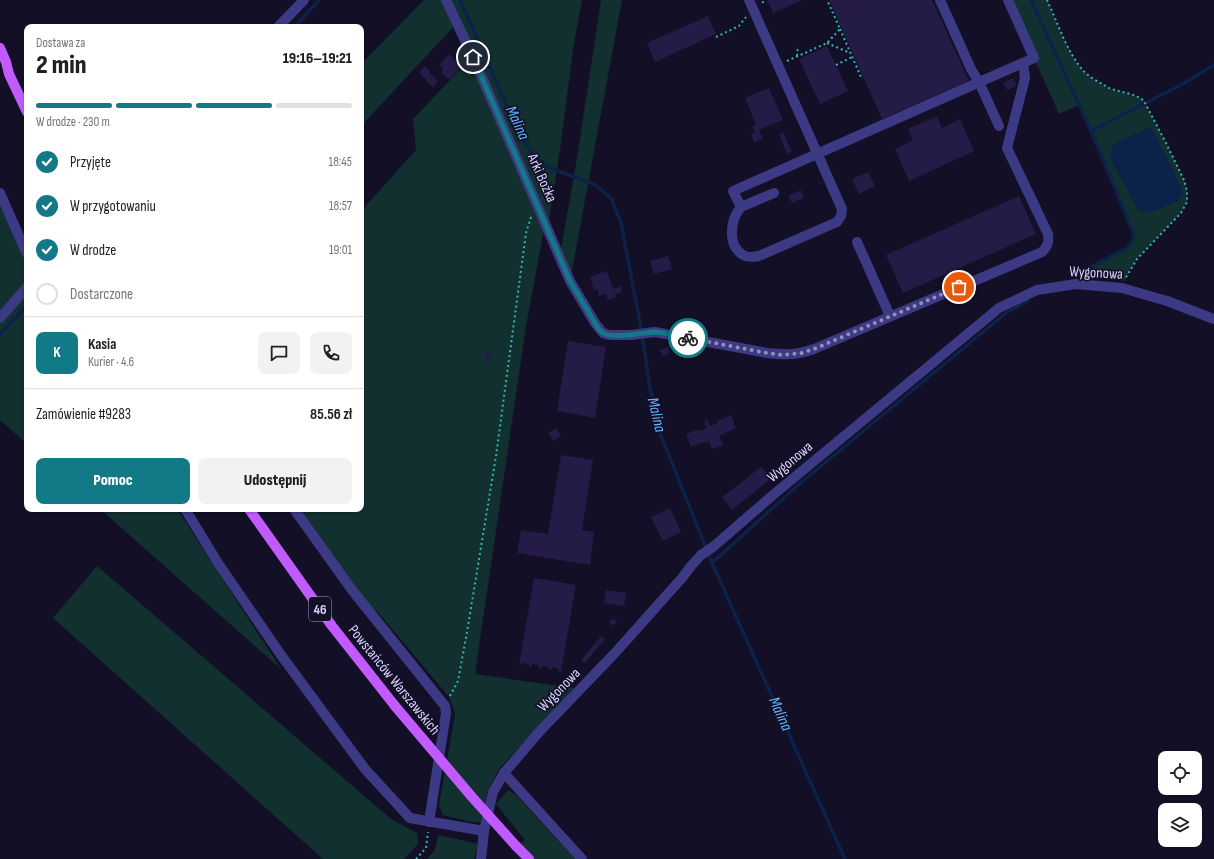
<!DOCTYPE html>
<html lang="pl">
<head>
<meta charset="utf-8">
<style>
	:root { --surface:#fff; --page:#f2f2f2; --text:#202124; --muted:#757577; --line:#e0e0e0; --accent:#127987 }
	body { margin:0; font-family:"Sofia Sans Condensed",sans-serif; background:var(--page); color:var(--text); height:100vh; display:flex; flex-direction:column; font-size:15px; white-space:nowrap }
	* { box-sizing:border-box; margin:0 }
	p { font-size:13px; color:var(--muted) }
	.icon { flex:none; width:22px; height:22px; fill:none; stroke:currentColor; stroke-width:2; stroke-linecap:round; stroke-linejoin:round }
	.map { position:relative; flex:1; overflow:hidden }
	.side { position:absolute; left:24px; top:24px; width:340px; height:488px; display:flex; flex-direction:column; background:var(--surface); border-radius:8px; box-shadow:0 1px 3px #0004 }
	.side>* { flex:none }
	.controls { position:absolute; left:1158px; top:751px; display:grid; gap:8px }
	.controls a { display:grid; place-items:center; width:44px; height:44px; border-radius:8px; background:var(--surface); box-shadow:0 1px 3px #0004; font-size:20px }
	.pin { position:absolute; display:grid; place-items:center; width:34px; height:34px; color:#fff; margin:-17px; border:2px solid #fff; border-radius:50%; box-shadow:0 1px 4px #0007 }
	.courier { position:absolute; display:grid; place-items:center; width:40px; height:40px; margin:-20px; border:3px solid #127987; border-radius:50%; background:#fff; color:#222; box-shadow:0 1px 5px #0007 }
	.head em { font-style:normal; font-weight:800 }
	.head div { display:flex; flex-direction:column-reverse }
	.head { display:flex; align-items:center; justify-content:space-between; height:68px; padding:0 12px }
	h1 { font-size:26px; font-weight:800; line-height:30px }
	.bar { display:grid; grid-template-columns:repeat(4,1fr); gap:6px 4px; align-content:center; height:48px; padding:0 12px }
	.bar i { height:5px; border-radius:3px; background:var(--line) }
	.bar .active { background:var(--accent) }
	.bar p { grid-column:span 4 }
	.line { display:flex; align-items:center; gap:10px; padding:0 12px; border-top:1px solid var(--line) }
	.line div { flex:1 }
	.round { display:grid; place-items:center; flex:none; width:42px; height:42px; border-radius:8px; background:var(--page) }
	ol { padding:0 12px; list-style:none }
	li { display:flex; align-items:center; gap:12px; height:44px }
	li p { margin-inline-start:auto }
	li .icon { padding:4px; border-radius:50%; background:var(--accent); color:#fff; stroke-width:4 }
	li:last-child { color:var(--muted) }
	li i { width:22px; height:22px; border:2px solid var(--line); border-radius:50% }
	.primary-button { display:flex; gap:8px; margin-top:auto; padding:8px 12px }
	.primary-button a { flex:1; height:46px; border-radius:8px; background:var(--accent); color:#fff; font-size:16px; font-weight:800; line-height:46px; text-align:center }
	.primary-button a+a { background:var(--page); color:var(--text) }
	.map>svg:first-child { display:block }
</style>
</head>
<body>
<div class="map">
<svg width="1214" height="859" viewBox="0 0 1214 859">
	<rect width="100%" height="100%" fill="#130f26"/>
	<g fill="#12302f">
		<polygon points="424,0 582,0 573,49 560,150 549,221 543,235 526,326 475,674 574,688 499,769 487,792 482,822 471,822 443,815 439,805 455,715 450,698 376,610 370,612 294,509 361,509 361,211 416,150 413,119 472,57 457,23 361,126 361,64"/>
		<polygon points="601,0 622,0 571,276 561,249 577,158"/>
		<path d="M 1008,0 L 1047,0 C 1057,21 1067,52 1082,69 C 1088,77 1099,82 1107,87 C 1119,93 1134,92 1144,101 L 1166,143 L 1184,180 L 1187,191 L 1187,202 L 1181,213 L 1137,259 L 1129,271 L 1125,281 L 1078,274 L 1127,248 C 1131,243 1133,241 1134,234 L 1079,105 L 1059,114 Z"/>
		<polygon points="0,193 27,254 27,444 0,420"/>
		<polygon points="100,509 177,509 281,669"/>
		<polygon points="97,566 391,819 417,833 418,844 404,859 323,859 53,618"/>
		<polygon points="508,790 517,796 575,859 529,859 516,846 525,840 496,804"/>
		<polygon points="438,835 478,844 474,859 427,859 435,850"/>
	</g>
	<polygon fill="#0c2248" points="1150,127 1152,129 1173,169 1183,193 1178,201 1149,213 1139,212 1111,160 1110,153 1113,144"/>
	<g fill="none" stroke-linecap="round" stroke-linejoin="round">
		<g stroke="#0c2248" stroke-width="3.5">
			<polyline points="460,0 507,106 525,143 531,152 542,163 555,170 594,184 611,198 621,223 641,328 650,388 660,433 712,563 845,859"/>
			<path d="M 1031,0 L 1091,131 L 1134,234 C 1133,241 1131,243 1127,248 L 1078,274"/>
			<polyline points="295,27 319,0"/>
			<polyline points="1091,131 1181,85 1214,65"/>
			<polyline points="0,334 27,305"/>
			<polyline points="712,563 797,486 1006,313 1028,301"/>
		</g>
	</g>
	<g fill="#241b47">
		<polygon points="767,0 803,0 773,13"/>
		<polygon points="829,0 932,0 969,81 882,119"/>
		<polygon points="708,16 716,34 655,62 647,43"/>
		<polygon points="827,46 848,91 820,104 799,59"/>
		<polygon points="449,54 462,66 449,80 441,72 443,69 439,65"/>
		<polygon points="425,66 430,71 429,72 438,82 432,87 419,72"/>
		<polygon points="1013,78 1017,86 1007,90 1003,83"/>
		<polygon points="769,88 783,120 759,130 763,139 754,142 751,134 755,132 752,126 756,124 745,98"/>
		<polygon points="937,116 942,128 960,119 974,151 909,181 895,149 913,140 908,129"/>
		<polygon points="783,132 792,152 787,154 779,134"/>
		<polygon points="868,172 875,186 859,194 852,179"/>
		<polygon points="801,190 804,198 792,203 788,196"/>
		<polygon points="1019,196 1036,234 903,293 886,255"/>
		<polygon points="668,256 672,269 654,274 650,261"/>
		<polygon points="607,271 613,289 621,286 622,292 615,294 616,297 608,300 606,294 599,296 597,289 594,290 590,277"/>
		<polygon points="568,341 606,347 595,418 557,411"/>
		<polygon points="668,347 670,353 663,356 660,350"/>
		<polygon points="487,351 491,351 490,362 485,362"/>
		<polygon points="731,415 736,428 719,436 723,445 712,449 709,441 704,443 704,442 691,447 686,434 699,429 700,431 707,428 704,421 707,419 710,426 718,423 717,421"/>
		<polygon points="556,428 561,436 553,441 548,433"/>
		<polygon points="561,455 593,460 582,530 594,532 590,565 517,553 521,530 548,534"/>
		<polygon points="761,467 769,476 771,474 773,477 732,510 722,497"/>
		<polygon points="670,508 681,532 663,541 651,517"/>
		<polygon points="534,578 576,585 561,672 559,672 559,669 552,667 551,670 549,670 549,667 542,666 541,669 539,668 539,665 532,664 531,667 529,667 529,664 522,663 522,665 519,665"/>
		<polygon points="606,590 626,593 624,606 604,603"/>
		<polygon points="613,618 617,622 613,626 609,622"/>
		<polygon points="601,636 605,639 585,663 581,660"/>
	</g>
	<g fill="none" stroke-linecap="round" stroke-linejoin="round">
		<g stroke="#2fb8b0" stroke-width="2" stroke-dasharray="2 3" stroke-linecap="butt">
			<path d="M 1047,0 C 1057,21 1067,52 1082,69 C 1088,77 1099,82 1107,87 C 1119,93 1134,92 1144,101 L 1166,143 L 1184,180 L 1187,191 L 1187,202 L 1181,213 L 1137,259 L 1125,279"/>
			<polyline points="762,2 767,3"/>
			<polyline points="840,29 861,77"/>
			<polyline points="716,37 739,26 746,17"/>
			<polyline points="827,43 850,53"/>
			<polyline points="797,56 798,46"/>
			<polyline points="787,61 827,43 840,29 828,2"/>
			<polyline points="836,65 852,57"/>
			<polyline points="450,696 458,681 467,632 496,456 526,233 531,217"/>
			<polyline points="416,859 426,848 428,832"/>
		</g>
		<g stroke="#3d3a85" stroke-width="10">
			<path d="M 446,0 L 473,57 L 570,281 L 595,323 L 603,333 L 609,335 L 631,335 L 655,332 L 767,353 C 785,355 797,355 814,349 L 1042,252 C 1048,246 1049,242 1048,234 L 1007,148 L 1025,78 L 1023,63"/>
			<path d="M 749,0 L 842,209 L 841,216 L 837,222 L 759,256 C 754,257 748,258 743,255 C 727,245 730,220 741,207 L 774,193"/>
			<polyline points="940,0 971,69 979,82 999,126"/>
			<polyline points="278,27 304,0"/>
			<polyline points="0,193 27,254"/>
			<polyline points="741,207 733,191 1034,58 1008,0"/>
			<polyline points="857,242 890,316"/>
			<polyline points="0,318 27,287"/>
			<polyline points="185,509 218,563 281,655 365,769 410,818 484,831"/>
			<polyline points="294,509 352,590 445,706 446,713 429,822"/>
			<polyline points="504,773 582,859"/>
			<polyline points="481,859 484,831 493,792 504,773 540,731 614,654 682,578 691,566 701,555 713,547 773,495 999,308 1037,290 1076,284 1122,288 1167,301 1214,319"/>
		</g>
		<g stroke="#c25bff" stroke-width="10">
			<polyline points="0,48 6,62 9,74 27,112"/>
			<polyline points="249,509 332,626 395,706"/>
			<polyline points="516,846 529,859"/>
		</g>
		<polyline stroke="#c25bff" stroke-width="10" points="395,706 472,797 516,846"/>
	</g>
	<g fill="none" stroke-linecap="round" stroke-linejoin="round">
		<polyline stroke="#948fb3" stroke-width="4" stroke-dasharray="0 7.2" points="688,338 767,353 783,355 802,353 814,349 959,287"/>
		<path stroke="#127987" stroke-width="5" d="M 473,57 L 570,281 L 595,323 C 597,326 599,331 603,333 C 612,339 642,333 653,332 C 664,332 677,336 688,338"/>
	</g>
	<g text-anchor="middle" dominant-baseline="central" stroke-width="3.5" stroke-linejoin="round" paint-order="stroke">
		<rect fill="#130f26" stroke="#9e99be" stroke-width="1" x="309" y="597" width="22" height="24" rx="3"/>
		<g font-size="14" font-weight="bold" fill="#d9d4ff">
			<text x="320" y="609">46</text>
		</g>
		<g font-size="15" fill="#d9d4ff" stroke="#130f26">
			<text transform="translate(542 178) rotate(66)">Arki Bożka</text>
			<text transform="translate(1096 273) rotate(3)">Wygonowa</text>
			<text transform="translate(790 462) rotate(-40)">Wygonowa</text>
			<text transform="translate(394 680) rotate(51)">Powstańców Warszawskich</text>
			<text transform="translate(559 690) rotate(-46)">Wygonowa</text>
		</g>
		<g font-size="16" font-style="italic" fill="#62b6ff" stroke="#130f26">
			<text transform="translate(517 123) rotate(65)">Malina</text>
			<text transform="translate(656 415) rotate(76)">Malina</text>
			<text transform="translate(780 714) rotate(66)">Malina</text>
		</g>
	</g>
</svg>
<div class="controls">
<a><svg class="icon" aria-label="locate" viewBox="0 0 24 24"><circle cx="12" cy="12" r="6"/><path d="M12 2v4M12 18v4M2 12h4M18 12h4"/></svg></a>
<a><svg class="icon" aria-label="layers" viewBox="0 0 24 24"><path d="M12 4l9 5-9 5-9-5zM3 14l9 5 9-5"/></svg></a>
</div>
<div class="pin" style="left:959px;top:287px;background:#ea580c"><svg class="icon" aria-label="bag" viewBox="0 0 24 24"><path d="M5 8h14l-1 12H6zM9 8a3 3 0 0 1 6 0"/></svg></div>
<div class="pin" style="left:473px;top:57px;background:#1f2937"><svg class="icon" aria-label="home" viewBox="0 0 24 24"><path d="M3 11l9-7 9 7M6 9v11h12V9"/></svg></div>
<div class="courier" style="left:688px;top:338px"><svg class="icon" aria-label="bike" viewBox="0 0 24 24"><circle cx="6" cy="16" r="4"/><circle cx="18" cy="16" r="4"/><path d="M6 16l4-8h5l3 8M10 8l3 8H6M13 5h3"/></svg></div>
<section class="side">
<div class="head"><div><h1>2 min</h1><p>Dostawa za</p></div><em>19:16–19:21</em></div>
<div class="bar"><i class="active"></i><i class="active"></i><i class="active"></i><i></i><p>W drodze · 230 m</p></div>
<ol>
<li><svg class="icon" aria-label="check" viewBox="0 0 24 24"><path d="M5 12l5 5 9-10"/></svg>Przyjęte<p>18:45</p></li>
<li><svg class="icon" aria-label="check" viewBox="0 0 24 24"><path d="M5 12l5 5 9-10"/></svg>W przygotowaniu<p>18:57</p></li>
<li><svg class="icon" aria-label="check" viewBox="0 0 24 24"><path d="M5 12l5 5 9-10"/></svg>W drodze<p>19:01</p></li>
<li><i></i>Dostarczone</li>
</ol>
<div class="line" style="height:72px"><b class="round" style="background:var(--accent);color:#fff">K</b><div><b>Kasia</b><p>Kurier · 4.6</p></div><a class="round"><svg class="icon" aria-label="chat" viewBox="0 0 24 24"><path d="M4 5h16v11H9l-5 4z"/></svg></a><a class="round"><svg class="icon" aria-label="phone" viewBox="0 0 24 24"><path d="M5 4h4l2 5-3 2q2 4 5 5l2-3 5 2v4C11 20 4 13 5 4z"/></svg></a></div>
<div class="line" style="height:52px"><div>Zamówienie #9283</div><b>85.56 zł</b></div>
<div class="primary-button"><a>Pomoc</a><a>Udostępnij</a></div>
</section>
</div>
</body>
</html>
